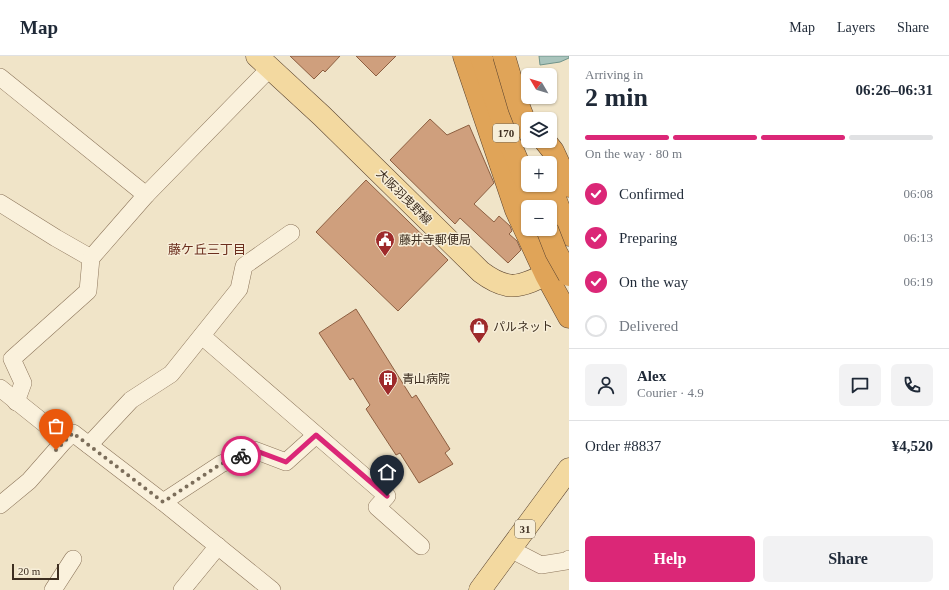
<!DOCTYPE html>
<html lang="en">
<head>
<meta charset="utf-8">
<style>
	:root { --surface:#fff; --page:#f2f2f3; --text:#1f2937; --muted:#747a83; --line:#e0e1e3; --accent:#db2777 }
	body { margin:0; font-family:"Times New Roman","Noto Sans JP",serif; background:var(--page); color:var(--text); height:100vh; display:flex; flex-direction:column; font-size:15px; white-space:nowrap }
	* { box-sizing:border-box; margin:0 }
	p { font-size:13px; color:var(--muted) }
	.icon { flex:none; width:22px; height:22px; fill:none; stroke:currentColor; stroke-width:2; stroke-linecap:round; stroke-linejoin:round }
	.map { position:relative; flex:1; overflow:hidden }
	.panel { display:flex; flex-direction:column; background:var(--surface); width:380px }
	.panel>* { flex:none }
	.needle { width:26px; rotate:308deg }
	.tools { position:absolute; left:521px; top:12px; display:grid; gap:8px }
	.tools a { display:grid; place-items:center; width:36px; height:36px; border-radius:6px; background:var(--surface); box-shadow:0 1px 3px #0004; font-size:20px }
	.scale { position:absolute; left:12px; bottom:10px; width:47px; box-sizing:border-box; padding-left:4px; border:2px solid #3d2e20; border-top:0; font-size:11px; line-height:14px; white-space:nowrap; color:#3d2e20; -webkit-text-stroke:3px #f7eed8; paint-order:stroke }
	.pin { position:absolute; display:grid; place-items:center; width:34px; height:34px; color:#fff; margin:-41px -17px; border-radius:50% 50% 50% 0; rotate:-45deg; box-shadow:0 0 4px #0007 }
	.pin .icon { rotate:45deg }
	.courier { position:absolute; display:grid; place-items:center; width:40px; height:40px; margin:-20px; border:3px solid #db2777; border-radius:50%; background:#fff; color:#222; box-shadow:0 1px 5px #0007 }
	.summary em { font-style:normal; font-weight:600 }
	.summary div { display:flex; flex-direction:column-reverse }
	.summary { display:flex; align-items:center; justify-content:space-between; height:68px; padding:0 16px }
	h1 { font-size:26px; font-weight:600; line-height:30px }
	.bar { display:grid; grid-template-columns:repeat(4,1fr); gap:6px 4px; align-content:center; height:48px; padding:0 16px }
	.bar i { height:5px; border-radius:3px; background:var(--line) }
	.bar .active { background:var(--accent) }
	.bar p { grid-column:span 4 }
	.line { display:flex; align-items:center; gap:10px; padding:0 16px; border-top:1px solid var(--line) }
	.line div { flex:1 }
	.round { display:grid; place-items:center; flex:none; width:42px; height:42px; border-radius:6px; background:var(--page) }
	ol { padding:0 16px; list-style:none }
	li { display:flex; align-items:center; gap:12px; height:44px }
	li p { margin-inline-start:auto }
	li .icon { padding:4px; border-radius:50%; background:var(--accent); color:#fff; stroke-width:4 }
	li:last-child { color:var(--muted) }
	li i { width:22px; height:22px; border:2px solid var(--line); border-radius:50% }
	.button { display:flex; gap:8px; margin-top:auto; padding:8px 16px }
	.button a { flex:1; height:46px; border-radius:6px; background:var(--accent); color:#fff; font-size:16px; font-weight:600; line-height:46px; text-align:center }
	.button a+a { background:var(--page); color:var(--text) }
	header { display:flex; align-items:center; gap:24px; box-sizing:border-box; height:56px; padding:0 20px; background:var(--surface); border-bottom:1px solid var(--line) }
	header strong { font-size:19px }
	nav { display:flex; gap:22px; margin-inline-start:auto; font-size:14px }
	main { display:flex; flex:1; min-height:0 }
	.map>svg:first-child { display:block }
</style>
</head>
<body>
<header>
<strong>Map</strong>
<nav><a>Map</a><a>Layers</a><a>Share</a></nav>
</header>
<main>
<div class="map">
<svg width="569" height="534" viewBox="0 0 569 534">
	<rect width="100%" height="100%" fill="#f0e4c8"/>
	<polygon fill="#a9c4bc" stroke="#6f938a" points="539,0 569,0 569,2 560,6 540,9"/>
	<g fill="#cf9f7d" stroke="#8d5f41">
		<polygon points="290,0 340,0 325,16 323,14 314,23"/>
		<polygon points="356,0 396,0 376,20"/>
		<polygon points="430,63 447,79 469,69 494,127 474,148 494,166 499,160 510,170 512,175 509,178 517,185 521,194 508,207 460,162 455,168 390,104"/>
		<polygon points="366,124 448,204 398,255 316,176"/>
		<polygon points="356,253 412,342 416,339 450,393 445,397 453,408 419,427 400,397 396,399 366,353 370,349 353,322 350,324 319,277"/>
	</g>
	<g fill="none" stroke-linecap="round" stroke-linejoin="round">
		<g stroke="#8d765c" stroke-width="18">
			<g id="minor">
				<polyline points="0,21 146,139"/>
				<polyline points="0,147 56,182 91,202"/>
				<polyline points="202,280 387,440 377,451 421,490"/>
				<polyline points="0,332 65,384 73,377 163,446 272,534"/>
				<polyline points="16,346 23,327 12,303 88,235 91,202 146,139 270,12"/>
				<polyline points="89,389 131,344 171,318 239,233 244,210 291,177"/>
				<polyline points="163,446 221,408 254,394 286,406 316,379"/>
				<polyline points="0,449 29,425 65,384"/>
				<polyline points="510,493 541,509 566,505 569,503"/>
				<polyline points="53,534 73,503"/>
				<polyline points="182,534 218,490"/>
			</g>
		</g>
		<g stroke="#5b4430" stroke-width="23">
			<g id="major">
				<path d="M 257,0 L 322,60 L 481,216 C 489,222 497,227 507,229 C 523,233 548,217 563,209"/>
				<polyline points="480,534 569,413"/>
			</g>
		</g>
		<g stroke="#5b4430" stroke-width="23">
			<g id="highway">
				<polyline points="464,0 516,154 546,219 569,261"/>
				<polyline points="481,0 509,85 537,151"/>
				<polyline points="545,85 553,95 569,130"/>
				<polyline points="550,129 569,179"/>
			</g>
		</g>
		<use href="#minor" stroke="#faf1dc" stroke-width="17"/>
		<use href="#major" stroke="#f3d9a0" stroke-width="22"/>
		<use href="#highway" stroke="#e0a458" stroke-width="22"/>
		<g stroke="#5b4430" stroke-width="23" stroke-linecap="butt">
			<g id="highway-bridge">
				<polyline points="504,0 519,51 528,74"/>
				<polyline points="547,173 556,196 569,219"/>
			</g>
		</g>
		<use href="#highway-bridge" stroke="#e0a458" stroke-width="22"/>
	</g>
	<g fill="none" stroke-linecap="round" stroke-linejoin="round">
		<polyline stroke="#7c6e5b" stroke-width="4" stroke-dasharray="0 7.2" points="56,394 73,377 163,446 221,408 241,400"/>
		<polyline stroke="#db2777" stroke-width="5" points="241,400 254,394 286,406 316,379 387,440"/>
	</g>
	<defs>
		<g id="civic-pin" transform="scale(1)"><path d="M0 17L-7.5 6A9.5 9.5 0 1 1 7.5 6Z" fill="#9e2a2b" stroke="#f7eed8"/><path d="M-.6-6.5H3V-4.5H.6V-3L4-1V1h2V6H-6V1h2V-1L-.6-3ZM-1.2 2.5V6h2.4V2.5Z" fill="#fff"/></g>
		<g id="shop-pin" transform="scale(1)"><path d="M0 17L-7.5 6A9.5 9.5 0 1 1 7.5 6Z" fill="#9e2a2b" stroke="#f7eed8"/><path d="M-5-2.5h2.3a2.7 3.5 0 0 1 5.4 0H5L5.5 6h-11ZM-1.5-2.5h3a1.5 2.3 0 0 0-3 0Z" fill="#fff"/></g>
		<g id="building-pin" transform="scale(1)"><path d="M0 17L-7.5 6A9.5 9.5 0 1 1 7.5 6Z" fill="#9e2a2b" stroke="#f7eed8"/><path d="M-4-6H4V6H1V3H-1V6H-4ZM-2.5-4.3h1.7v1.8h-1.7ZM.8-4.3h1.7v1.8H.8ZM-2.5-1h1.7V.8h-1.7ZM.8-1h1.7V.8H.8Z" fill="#fff"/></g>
	</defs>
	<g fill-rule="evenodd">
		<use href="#civic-pin" x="385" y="184"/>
		<use href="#shop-pin" x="479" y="271"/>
		<use href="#building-pin" x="388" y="323"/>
	</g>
	<g text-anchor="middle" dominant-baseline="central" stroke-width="3" stroke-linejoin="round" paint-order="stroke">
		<g fill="#f7eed8" stroke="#756857" stroke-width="1">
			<rect x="493" y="68" width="26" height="18" rx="3"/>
			<rect x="515" y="464" width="20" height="18" rx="3"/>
		</g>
		<g font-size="11" font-weight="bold" fill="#3d2e20">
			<text x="506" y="77">170</text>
			<text x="525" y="473">31</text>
		</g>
		<g font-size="12" fill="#3d2e20" stroke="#f7eed8">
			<text transform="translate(404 141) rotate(45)">大阪羽曳野線</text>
		</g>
		<g font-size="12" fill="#3d2e20" stroke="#f7eed8" text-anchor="start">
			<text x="399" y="184">藤井寺郵便局</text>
			<text x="493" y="271">パルネット</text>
			<text x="402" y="323">青山病院</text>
		</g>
		<g font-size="13" fill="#6b2e1e" stroke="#f7eed8">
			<text x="207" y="193">藤ケ丘三丁目</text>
		</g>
	</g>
</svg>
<div class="tools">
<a><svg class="needle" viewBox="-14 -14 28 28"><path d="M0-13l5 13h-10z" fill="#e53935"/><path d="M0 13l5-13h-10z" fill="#747a83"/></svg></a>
<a><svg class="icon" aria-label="layers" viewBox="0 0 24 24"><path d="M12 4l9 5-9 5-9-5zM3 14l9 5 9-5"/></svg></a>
<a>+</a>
<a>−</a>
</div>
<div class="scale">20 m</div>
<div class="pin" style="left:56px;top:394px;background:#ea580c"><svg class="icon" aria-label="bag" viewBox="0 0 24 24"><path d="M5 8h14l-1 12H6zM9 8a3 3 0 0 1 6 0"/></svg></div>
<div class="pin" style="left:387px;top:440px;background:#1f2937"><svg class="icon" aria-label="home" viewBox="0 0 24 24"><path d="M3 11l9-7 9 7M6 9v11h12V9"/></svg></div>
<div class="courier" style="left:241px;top:400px"><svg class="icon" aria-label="bike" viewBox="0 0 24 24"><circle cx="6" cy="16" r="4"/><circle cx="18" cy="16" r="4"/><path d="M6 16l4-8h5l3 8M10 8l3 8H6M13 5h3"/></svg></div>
</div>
<section class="panel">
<div class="summary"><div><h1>2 min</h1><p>Arriving in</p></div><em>06:26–06:31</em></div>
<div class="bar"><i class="active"></i><i class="active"></i><i class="active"></i><i></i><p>On the way · 80 m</p></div>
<ol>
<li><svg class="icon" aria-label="check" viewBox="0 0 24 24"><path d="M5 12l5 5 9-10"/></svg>Confirmed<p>06:08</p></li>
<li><svg class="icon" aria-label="check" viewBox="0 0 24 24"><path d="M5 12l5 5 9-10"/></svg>Preparing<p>06:13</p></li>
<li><svg class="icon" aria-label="check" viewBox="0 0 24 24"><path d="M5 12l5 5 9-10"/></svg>On the way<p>06:19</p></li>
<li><i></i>Delivered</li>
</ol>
<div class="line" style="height:72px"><a class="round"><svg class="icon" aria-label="person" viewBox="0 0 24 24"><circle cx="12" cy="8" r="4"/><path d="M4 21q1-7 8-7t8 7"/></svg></a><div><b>Alex</b><p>Courier · 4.9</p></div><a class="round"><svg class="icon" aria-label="chat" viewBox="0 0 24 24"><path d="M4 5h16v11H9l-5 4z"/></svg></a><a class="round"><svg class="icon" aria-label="phone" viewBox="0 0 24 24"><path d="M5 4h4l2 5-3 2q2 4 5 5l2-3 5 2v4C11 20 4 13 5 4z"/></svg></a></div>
<div class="line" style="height:52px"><div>Order #8837</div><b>¥4,520</b></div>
<div class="button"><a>Help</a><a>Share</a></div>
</section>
</main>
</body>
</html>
